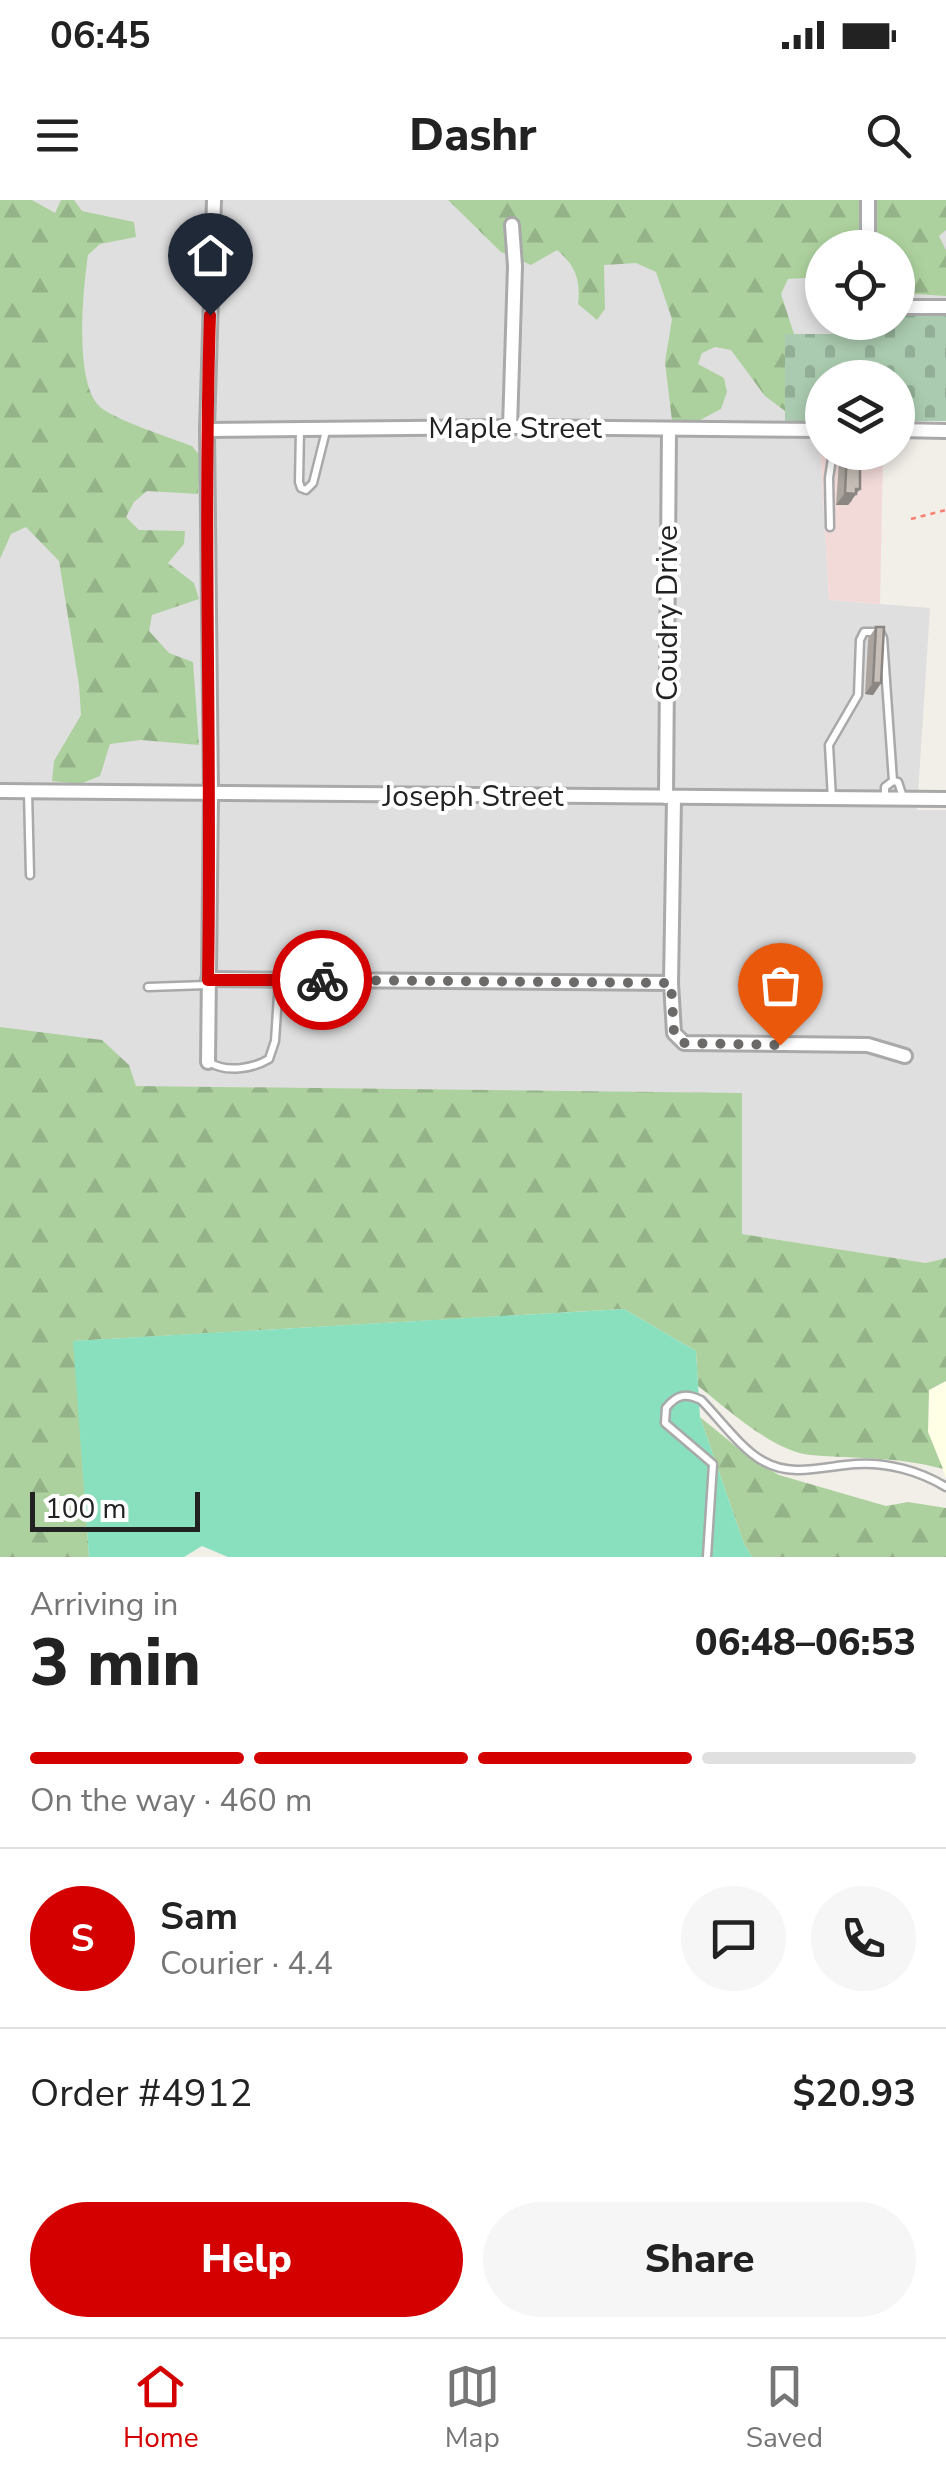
<!DOCTYPE html>
<html lang="en">
<head>
<meta charset="utf-8">
<style>
	:root { --surface:#fff; --page:#f6f6f6; --text:#222; --muted:#767676; --line:#e0e0e0; --accent:#d40000 }
	body { margin:0; font-family:"Nunito Sans",sans-serif; background:var(--page); color:var(--text); height:100vh; display:flex; flex-direction:column; font-size:38px; white-space:nowrap }
	* { box-sizing:border-box; margin:0 }
	p { font-size:32px; color:var(--muted) }
	.icon { flex:none; width:55px; height:55px; fill:none; stroke:currentColor; stroke-width:2; stroke-linecap:round; stroke-linejoin:round }
	.map { position:relative; height:1357px; overflow:hidden }
	.sheet { display:flex; flex-direction:column; background:var(--surface); flex:1 }
	.sheet>* { flex:none }
	.tools { position:absolute; left:805px; top:30px; display:grid; gap:20px }
	.tools a { display:grid; place-items:center; width:110px; height:110px; border-radius:50%; background:var(--surface); box-shadow:0 5px 15px #0003; font-size:50px }
	.scale { position:absolute; left:30px; bottom:25px; width:170px; box-sizing:border-box; padding-left:10px; border:5px solid #222; border-top:0; font-size:28px; line-height:35px; white-space:nowrap; color:#222; -webkit-text-stroke:8px #fff; paint-order:stroke }
	.pin { position:absolute; display:grid; place-items:center; width:85px; height:85px; color:#fff; margin:-102px -42px; border-radius:50% 50% 50% 0; rotate:-45deg; box-shadow:0 0 10px #0007 }
	.pin .icon { rotate:45deg }
	.courier { position:absolute; display:grid; place-items:center; width:100px; height:100px; margin:-50px; border:8px solid #d40000; border-radius:50%; background:#fff; color:#222; box-shadow:0 2px 12px #0007 }
	.head em { font-style:normal; font-weight:800 }
	.head div { display:flex; flex-direction:column-reverse }
	.head { display:flex; align-items:center; justify-content:space-between; height:170px; padding:0 30px }
	h1 { font-size:65px; font-weight:800; line-height:75px }
	.bar { display:grid; grid-template-columns:repeat(4,1fr); gap:15px 10px; align-content:center; height:120px; padding:0 30px }
	.bar i { height:12px; border-radius:8px; background:var(--line) }
	.bar .on { background:var(--accent) }
	.bar p { grid-column:span 4 }
	.line { display:flex; align-items:center; gap:25px; padding:0 30px; border-top:2px solid var(--line) }
	.line div { flex:1 }
	.round { display:grid; place-items:center; flex:none; width:105px; height:105px; border-radius:52px; background:var(--page) }
	.action { display:flex; gap:20px; margin-top:auto; padding:20px 30px }
	.action a { flex:1; height:115px; border-radius:60px; background:var(--accent); color:#fff; font-size:40px; font-weight:800; line-height:115px; text-align:center }
	.action a+a { background:var(--page); color:var(--text) }
	.status { display:flex; justify-content:space-between; align-items:center; height:70px; padding:0 50px; background:var(--surface); direction:ltr }
	.status svg { height:28px; fill:currentColor }
	header { display:flex; justify-content:space-between; align-items:center; height:130px; padding:0 30px; background:var(--surface); font-size:45px; font-weight:800 }
	.tab-bar { display:flex; justify-content:space-around; align-items:center; height:140px; border-top:2px solid var(--line); background:var(--surface); font-size:28px; color:var(--muted) }
	.tab-bar a { display:grid; justify-items:center; gap:5px }
	.tab-bar .on { color:var(--accent) }
	.map>svg:first-child { display:block }
</style>
</head>
<body>
<div class="status"><b>06:45</b><svg viewBox="0 0 49 12"><path d="M0 12V9h3v3zM5 12V6h3v6zM10 12V3h3v9zM15 12V0h3v12zM26 1h20v11H26zM47 4h2v5h-2z"/></svg></div>
<header><svg class="icon" aria-label="menu" viewBox="0 0 24 24"><path d="M4 6h16M4 12h16M4 18h16"/></svg>Dashr<svg class="icon" aria-label="search" viewBox="0 0 24 24"><circle cx="10" cy="10" r="6"/><path d="M15 15l6 6"/></svg></header>
<div class="map">
<svg width="946" height="1357" viewBox="0 0 946 1357">
	<defs>
		<pattern id="forest-firs" width="22" height="20" patternUnits="userSpaceOnUse" patternTransform="scale(2.5)"><rect width="22" height="20" fill="#add19e"/><path d="M5 1l3.5 6h-7zM16 11l3.5 6h-7z" fill="#95b388"/></pattern>
		<pattern id="cemetery-stones" width="16" height="16" patternUnits="userSpaceOnUse" patternTransform="scale(2.5)"><rect width="16" height="16" fill="#aacbaf"/><path d="M2 7V4a2 2 0 0 1 4 0v3zM10 15v-3a2 2 0 0 1 4 0v3z" fill="#92ae96"/></pattern>
	</defs>
	<rect width="100%" height="100%" fill="#f2efe9"/>
	<path fill="#e0dfdf" fill-rule="evenodd" d="M 0,0 L 946,0 L 946,221 L 898,221 L 898,178 L 822,178 L 822,221 L 787,222 L 820,244 L 829,400 L 930,408 L 917,610 L 946,610 L 946,1058 L 926,1063 L 741,1034 L 741,893 L 73,1141 L 89,1357 L 0,1357 ZM 822,48 L 898,48 L 898,122 L 822,122 Z"/>
	<polygon fill="#f2dad9" points="803,233 822,234 822,252 883,253 880,404 829,400 820,244"/>
	<polygon fill="#ffffe5" points="946,1181 946,1278 928,1232 929,1190"/>
	<g fill="url(#forest-firs)">
		<path d="M 0,0 L 32,0 L 55,13 L 61,0 L 74,0 L 82,11 L 134,22 L 136,37 L 100,44 L 88,55 C 83,90 74,180 99,206 C 112,219 171,238 192,246 L 201,257 L 198,294 L 147,291 L 134,302 L 126,317 L 139,330 L 185,331 L 184,344 L 168,363 L 194,383 L 199,399 L 152,415 L 149,431 L 169,453 L 193,462 L 199,545 L 141,540 L 110,544 L 100,576 L 80,584 L 52,581 L 54,561 L 81,515 L 79,485 L 59,361 L 26,327 L 11,334 L 0,359 Z"/>
		<path d="M 448,0 L 946,0 L 946,30 L 939,36 L 946,50 L 946,96 L 898,93 L 898,48 L 822,48 L 822,77 L 788,79 L 781,94 L 794,134 L 785,135 L 785,211 L 765,196 L 731,150 L 715,147 L 702,153 L 698,164 L 724,178 L 727,192 L 721,209 L 698,221 L 672,221 L 665,162 L 672,119 L 656,72 L 636,63 L 604,65 L 605,109 L 597,120 L 578,104 C 581,80 575,65 557,50 L 531,65 L 501,52 Z"/>
		<path d="M 0,827 L 102,840 L 129,865 L 136,886 L 742,893 L 742,1034 L 926,1063 L 946,1058 L 946,1181 L 929,1190 L 928,1232 L 943,1269 C 895,1256 858,1259 811,1255 C 774,1252 726,1208 698,1186 L 696,1151 L 624,1109 L 74,1141 L 89,1357 L 0,1357 Z"/>
		<polygon points="700,1217 750,1258 779,1275 886,1306 908,1302 946,1308 946,1357 752,1357 744,1344"/>
	</g>
	<polygon fill="url(#cemetery-stones)" points="898,115 946,115 946,221 898,221 898,178 822,178 822,221 785,221 785,134 879,134 880,123 898,122"/>
	<polygon fill="#88e0be" points="624,1109 696,1151 700,1217 744,1344 752,1357 228,1357 202,1346 184,1357 89,1357 73,1141"/>
	<g fill="none" stroke-linecap="round" stroke-linejoin="round">
		<g stroke="#a9a9a9" stroke-width="11">
			<g id="service">
				<polyline points="300,230 299,282 301,288 306,290 313,283 326,231"/>
				<polyline points="830,327 829,278 833,252"/>
				<polyline points="28,592 30,675"/>
				<polyline points="885,598 885,587 893,581 898,582 903,597"/>
				<polyline points="832,599 829,545 858,495 860,440 864,432 880,432 883,438 893,581"/>
				<polyline points="148,787 207,785"/>
				<path d="M 209,862 C 226,873 252,869 269,859 L 275,841 L 279,781"/>
				<path d="M 707,1357 L 713,1264 L 665,1223 L 666,1208 C 677,1194 686,1193 701,1200 C 718,1217 742,1250 763,1261 C 793,1278 824,1266 856,1264 C 887,1262 920,1271 946,1287"/>
			</g>
		</g>
		<g stroke="#a9a9a9" stroke-width="18">
			<g id="minor">
				<polyline points="868,48 868,0"/>
				<polyline points="898,107 946,107"/>
				<polyline points="510,227 515,66 512,25"/>
				<polyline points="207,230 510,227 822,230"/>
				<polyline points="898,230 946,231"/>
				<polyline points="0,591 946,599"/>
				<polyline points="666,597 669,229"/>
				<polyline points="674,598 671,783 674,833 684,843 868,845 905,856"/>
				<polyline points="208,779 671,783"/>
				<polyline points="208,862 211,594 207,230 214,0"/>
			</g>
		</g>
		<polyline stroke="#fa8072" stroke-width="2.5" stroke-dasharray="5 5" stroke-linecap="butt" points="911,319 946,310"/>
		<use href="#service" stroke="#fff" stroke-width="6"/>
		<use href="#minor" stroke="#fff" stroke-width="12"/>
	</g>
	<g fill="#aba49e">
		<polygon points="845,252 860,252 852,301 848,305 836,305 839,262"/>
		<polygon points="876,427 881,483 873,495 865,494 868,439"/>
	</g>
	<g fill="#8b8681">
		<polygon points="856,289 860,289 848,305 836,305 845,293"/>
		<polygon points="873,483 881,483 873,495 865,494"/>
	</g>
	<g fill="#c7bfb8" stroke="#8b8681" stroke-width="2.5">
		<polygon points="847,252 860,252 860,289 856,289 856,294 845,293"/>
		<polygon points="876,427 884,427 881,483 873,483"/>
	</g>
	<g fill="none" stroke-linecap="round" stroke-linejoin="round">
		<polyline stroke="#6b6a68" stroke-width="10" stroke-dasharray="0 18" points="322,780 671,783 674,834 684,843 780,845"/>
		<path stroke="#d40000" stroke-width="12" d="M 210,115 C 203,337 212,558 208,780 L 322,780"/>
	</g>
	<g text-anchor="middle" dominant-baseline="central" stroke-width="8" stroke-linejoin="round" paint-order="stroke">
		<g font-size="30" fill="#222" stroke="#fff">
			<text x="515" y="228">Maple Street</text>
			<text transform="translate(667 413) rotate(-90)">Coudry Drive</text>
			<text x="473" y="596">Joseph Street</text>
		</g>
	</g>
</svg>
<div class="tools">
<a><svg class="icon" aria-label="locate" viewBox="0 0 24 24"><circle cx="12" cy="12" r="6"/><path d="M12 2v4M12 18v4M2 12h4M18 12h4"/></svg></a>
<a><svg class="icon" aria-label="layers" viewBox="0 0 24 24"><path d="M12 4l9 5-9 5-9-5zM3 14l9 5 9-5"/></svg></a>
</div>
<div class="scale">100 m</div>
<div class="pin" style="left:780px;top:845px;background:#ea580c"><svg class="icon" aria-label="bag" viewBox="0 0 24 24"><path d="M5 8h14l-1 12H6zM9 8a3 3 0 0 1 6 0"/></svg></div>
<div class="pin" style="left:210px;top:115px;background:#1f2937"><svg class="icon" aria-label="home" viewBox="0 0 24 24"><path d="M3 11l9-7 9 7M6 9v11h12V9"/></svg></div>
<div class="courier" style="left:322px;top:780px"><svg class="icon" aria-label="bike" viewBox="0 0 24 24"><circle cx="6" cy="16" r="4"/><circle cx="18" cy="16" r="4"/><path d="M6 16l4-8h5l3 8M10 8l3 8H6M13 5h3"/></svg></div>
</div>
<section class="sheet">
<div class="head"><div><h1>3 min</h1><p>Arriving in</p></div><em>06:48–06:53</em></div>
<div class="bar"><i class="on"></i><i class="on"></i><i class="on"></i><i></i><p>On the way · 460 m</p></div>
<div class="line" style="height:180px"><b class="round" style="background:var(--accent);color:#fff">S</b><div><b>Sam</b><p>Courier · 4.4</p></div><a class="round"><svg class="icon" aria-label="chat" viewBox="0 0 24 24"><path d="M4 5h16v11H9l-5 4z"/></svg></a><a class="round"><svg class="icon" aria-label="phone" viewBox="0 0 24 24"><path d="M5 4h4l2 5-3 2q2 4 5 5l2-3 5 2v4C11 20 4 13 5 4z"/></svg></a></div>
<div class="line" style="height:130px"><div>Order #4912</div><b>$20.93</b></div>
<div class="action"><a>Help</a><a>Share</a></div>
</section>
<nav class="tab-bar">
<a class="on"><svg class="icon" aria-label="home" viewBox="0 0 24 24"><path d="M3 11l9-7 9 7M6 9v11h12V9"/></svg>Home</a>
<a><svg class="icon" aria-label="map" viewBox="0 0 24 24"><path d="M3 6l6-2 6 2 6-2v14l-6 2-6-2-6 2zM9 4v14M15 6v14"/></svg>Map</a>
<a><svg class="icon" aria-label="saved" viewBox="0 0 24 24"><path d="M7 4h10v16l-5-4-5 4z"/></svg>Saved</a>
</nav>
</body>
</html>
